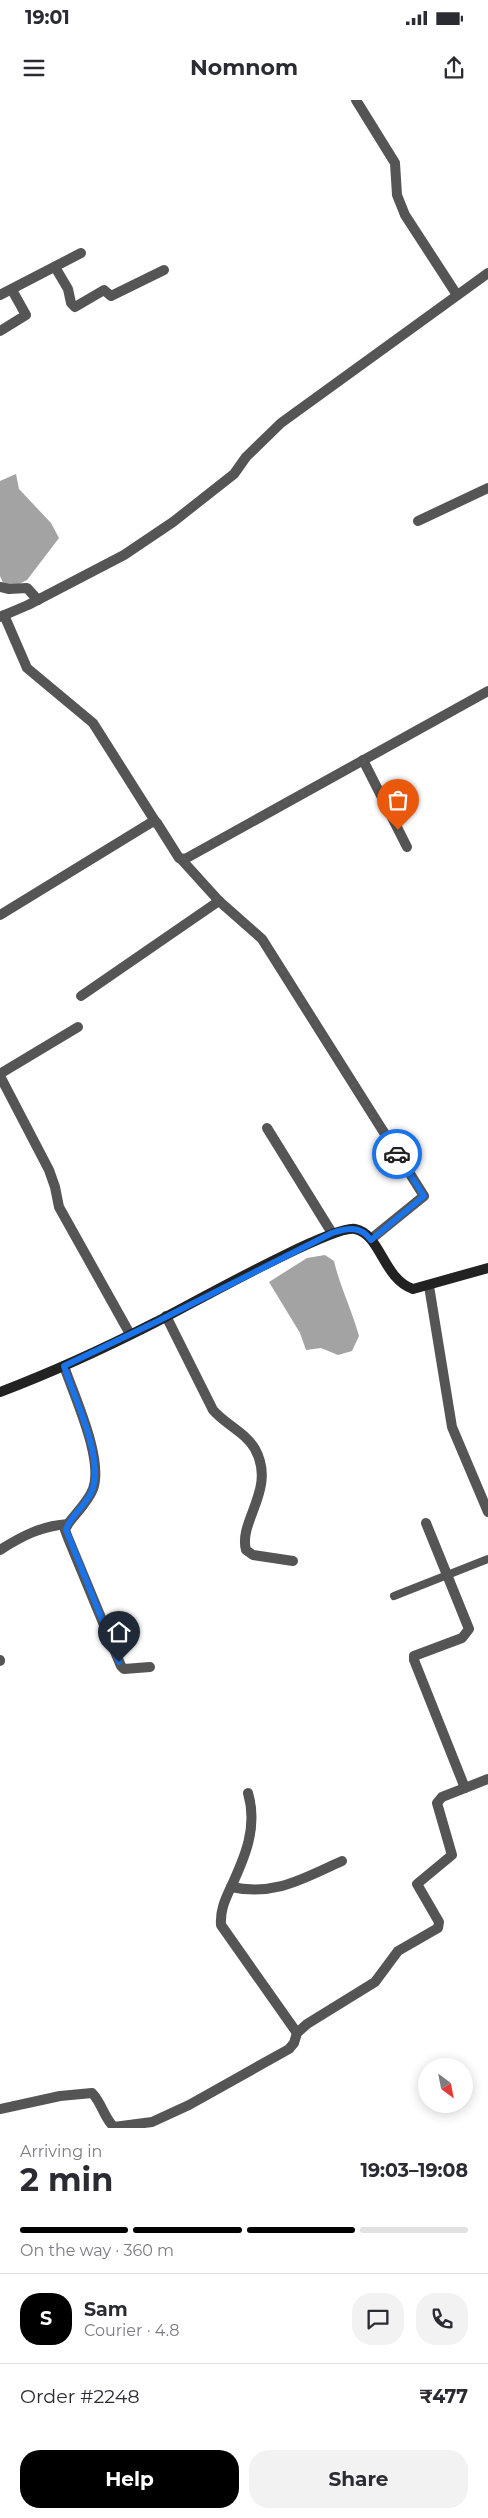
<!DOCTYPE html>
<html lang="en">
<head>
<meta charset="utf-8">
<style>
	:root { --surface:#fff; --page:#f2f2f3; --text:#2b2b33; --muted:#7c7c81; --line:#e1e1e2; --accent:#000 }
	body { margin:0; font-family:Montserrat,sans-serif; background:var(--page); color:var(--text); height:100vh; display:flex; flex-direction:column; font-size:19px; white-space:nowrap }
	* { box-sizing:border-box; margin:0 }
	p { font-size:16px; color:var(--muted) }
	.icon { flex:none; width:28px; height:28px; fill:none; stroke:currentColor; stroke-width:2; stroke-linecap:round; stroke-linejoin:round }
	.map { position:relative; height:2028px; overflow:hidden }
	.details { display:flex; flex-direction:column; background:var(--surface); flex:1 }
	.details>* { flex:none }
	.needle { width:32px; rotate:148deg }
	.tools { position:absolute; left:418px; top:1958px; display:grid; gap:10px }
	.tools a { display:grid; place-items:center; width:55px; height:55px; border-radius:50%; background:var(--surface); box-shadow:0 2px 12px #0003; font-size:25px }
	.pin { position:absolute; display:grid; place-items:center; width:42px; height:42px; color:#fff; margin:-51px -21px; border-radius:50% 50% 50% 0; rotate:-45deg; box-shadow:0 0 5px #0007 }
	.pin .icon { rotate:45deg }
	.courier { position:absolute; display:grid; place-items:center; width:50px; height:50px; margin:-25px; border:4px solid #1a73e8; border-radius:50%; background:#fff; color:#222; box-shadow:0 1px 6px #0007 }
	.summary em { font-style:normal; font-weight:700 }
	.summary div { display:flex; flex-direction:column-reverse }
	.summary { display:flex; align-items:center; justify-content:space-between; height:85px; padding:0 20px }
	h1 { font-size:32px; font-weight:700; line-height:38px }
	.bar { display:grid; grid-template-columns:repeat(4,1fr); gap:8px 5px; align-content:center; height:60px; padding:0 20px }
	.bar i { height:6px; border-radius:4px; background:var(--line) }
	.bar .selected { background:var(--accent) }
	.bar p { grid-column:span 4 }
	.line { display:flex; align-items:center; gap:12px; padding:0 20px; border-top:1px solid var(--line) }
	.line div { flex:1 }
	.round { display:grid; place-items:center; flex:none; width:52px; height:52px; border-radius:20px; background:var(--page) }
	.action { display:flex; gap:10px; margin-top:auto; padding:10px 20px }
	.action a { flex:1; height:58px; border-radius:20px; background:var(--accent); color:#fff; font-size:20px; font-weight:700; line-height:58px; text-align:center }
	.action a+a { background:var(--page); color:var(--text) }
	.status { display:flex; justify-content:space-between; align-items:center; height:35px; padding:0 25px; background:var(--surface); direction:ltr }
	.status svg { height:14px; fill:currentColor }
	header { display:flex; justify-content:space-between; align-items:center; height:65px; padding:0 20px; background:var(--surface); font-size:22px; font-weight:700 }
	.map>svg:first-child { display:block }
</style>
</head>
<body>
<div class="status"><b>19:01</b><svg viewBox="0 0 49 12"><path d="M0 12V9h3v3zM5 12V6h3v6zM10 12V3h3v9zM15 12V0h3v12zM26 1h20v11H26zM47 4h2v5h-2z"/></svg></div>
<header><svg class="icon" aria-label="menu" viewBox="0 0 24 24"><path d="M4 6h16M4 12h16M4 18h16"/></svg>Nomnom<svg class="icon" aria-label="share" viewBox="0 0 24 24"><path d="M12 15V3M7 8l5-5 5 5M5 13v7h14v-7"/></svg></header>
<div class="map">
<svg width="488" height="2028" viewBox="0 0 488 2028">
	<rect width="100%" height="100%" fill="#fff"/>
	<g fill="#a3a3a3">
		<polygon points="16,374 19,389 51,423 59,438 27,480 11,488 4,485 0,476 0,381"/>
		<path d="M 325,1155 L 334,1161 C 340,1187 352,1210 359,1236 L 352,1251 L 338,1255 L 321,1248 L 306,1250 L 300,1233 L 269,1182 L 307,1158 Z"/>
	</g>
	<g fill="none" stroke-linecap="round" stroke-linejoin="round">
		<polyline stroke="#555" stroke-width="8" points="394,1496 488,1459"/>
		<g stroke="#555" stroke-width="10">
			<polyline points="356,0 395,63 397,95 405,115 457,195"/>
			<polyline points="55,167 68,189 71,203 75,207 104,190 111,196 164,170"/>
			<polyline points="0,195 81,153"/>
			<polyline points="0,231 26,215 12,190"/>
			<polyline points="418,421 488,388"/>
			<polyline points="0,487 9,489 27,488 38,500"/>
			<polyline points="4,515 27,568 93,623 155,721"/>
			<polyline points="0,517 28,505 124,455 173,422 234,374 246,357 281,323 488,173"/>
			<polyline points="363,660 407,747"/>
			<polyline points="181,759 219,801 262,839 424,1096 371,1139"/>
			<polyline points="0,815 152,722 157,723 179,758 185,759 488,591"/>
			<polyline points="81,896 219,801"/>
			<polyline points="78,927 3,972 0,976 49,1070 55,1087 59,1107 130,1234"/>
			<polyline points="267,1028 332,1133"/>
			<polyline points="429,1186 452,1327 488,1412"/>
			<path d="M 166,1216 L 213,1310 C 226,1325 245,1332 255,1349 C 277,1389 238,1421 246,1450 L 253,1455 L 293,1461"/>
			<path d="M 64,1266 C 74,1296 104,1359 93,1389 C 88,1402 76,1413 68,1424 L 65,1430 L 68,1438 L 121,1566 L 124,1569 L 150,1567"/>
			<polyline points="426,1423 469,1529 462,1538 414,1556 414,1560 465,1688"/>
			<path d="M 0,1450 C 22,1436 41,1426 68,1424"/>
			<polyline points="0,1560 0,1561"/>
			<path d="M 248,1693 C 258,1727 245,1757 231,1787 C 225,1800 220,1810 221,1825 L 297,1933"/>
			<path d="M 231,1787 C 276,1796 302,1779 342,1761"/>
			<path d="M 0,2009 L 60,1996 L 92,1993 C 102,2003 104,2018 114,2027 L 152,2022 L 189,2005 L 289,1949 L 294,1943 L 297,1933 L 307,1924 L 375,1882 L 398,1851 L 438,1828 L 439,1822 L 417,1784 L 452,1755 L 437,1703 L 442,1697 L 488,1679"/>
		</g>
		<path stroke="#222" stroke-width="10" d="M 0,1292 C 53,1272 105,1248 156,1222 C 186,1207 333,1124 355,1129 C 381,1134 383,1179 413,1189 L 488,1168"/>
	</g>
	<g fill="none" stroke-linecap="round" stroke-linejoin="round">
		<polyline stroke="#595959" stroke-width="5" stroke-dasharray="0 9" points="397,1054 262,839 219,801 182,759 363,660 398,730"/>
		<path stroke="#1a73e8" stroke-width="6" d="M 119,1562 L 66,1430 C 71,1414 88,1405 93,1388 C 103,1356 74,1297 64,1266 L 156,1222 L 332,1133 C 347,1128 360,1125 371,1140 L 424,1096 L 397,1054"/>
	</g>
</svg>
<div class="tools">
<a><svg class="needle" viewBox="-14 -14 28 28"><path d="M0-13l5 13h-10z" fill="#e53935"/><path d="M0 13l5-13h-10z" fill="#7c7c81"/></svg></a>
</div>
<div class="pin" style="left:398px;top:730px;background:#ea580c"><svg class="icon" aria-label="bag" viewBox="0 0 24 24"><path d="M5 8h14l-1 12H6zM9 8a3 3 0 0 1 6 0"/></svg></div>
<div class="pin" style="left:119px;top:1562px;background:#1f2937"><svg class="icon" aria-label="home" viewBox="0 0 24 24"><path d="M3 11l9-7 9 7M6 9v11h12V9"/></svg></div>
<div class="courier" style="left:397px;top:1054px"><svg class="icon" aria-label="car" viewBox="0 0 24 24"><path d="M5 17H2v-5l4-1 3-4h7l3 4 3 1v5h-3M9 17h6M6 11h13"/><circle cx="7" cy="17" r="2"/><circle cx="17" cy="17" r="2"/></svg></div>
</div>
<section class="details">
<div class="summary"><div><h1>2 min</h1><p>Arriving in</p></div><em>19:03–19:08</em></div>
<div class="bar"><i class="selected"></i><i class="selected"></i><i class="selected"></i><i></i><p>On the way · 360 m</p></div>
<div class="line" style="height:90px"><b class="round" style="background:var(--accent);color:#fff">S</b><div><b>Sam</b><p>Courier · 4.8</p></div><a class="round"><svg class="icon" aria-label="chat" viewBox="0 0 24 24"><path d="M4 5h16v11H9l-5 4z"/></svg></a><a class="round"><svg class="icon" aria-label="phone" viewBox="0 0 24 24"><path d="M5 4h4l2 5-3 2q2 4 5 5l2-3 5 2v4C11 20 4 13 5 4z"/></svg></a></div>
<div class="line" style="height:65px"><div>Order #2248</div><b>₹477</b></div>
<div class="action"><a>Help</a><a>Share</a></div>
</section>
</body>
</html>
